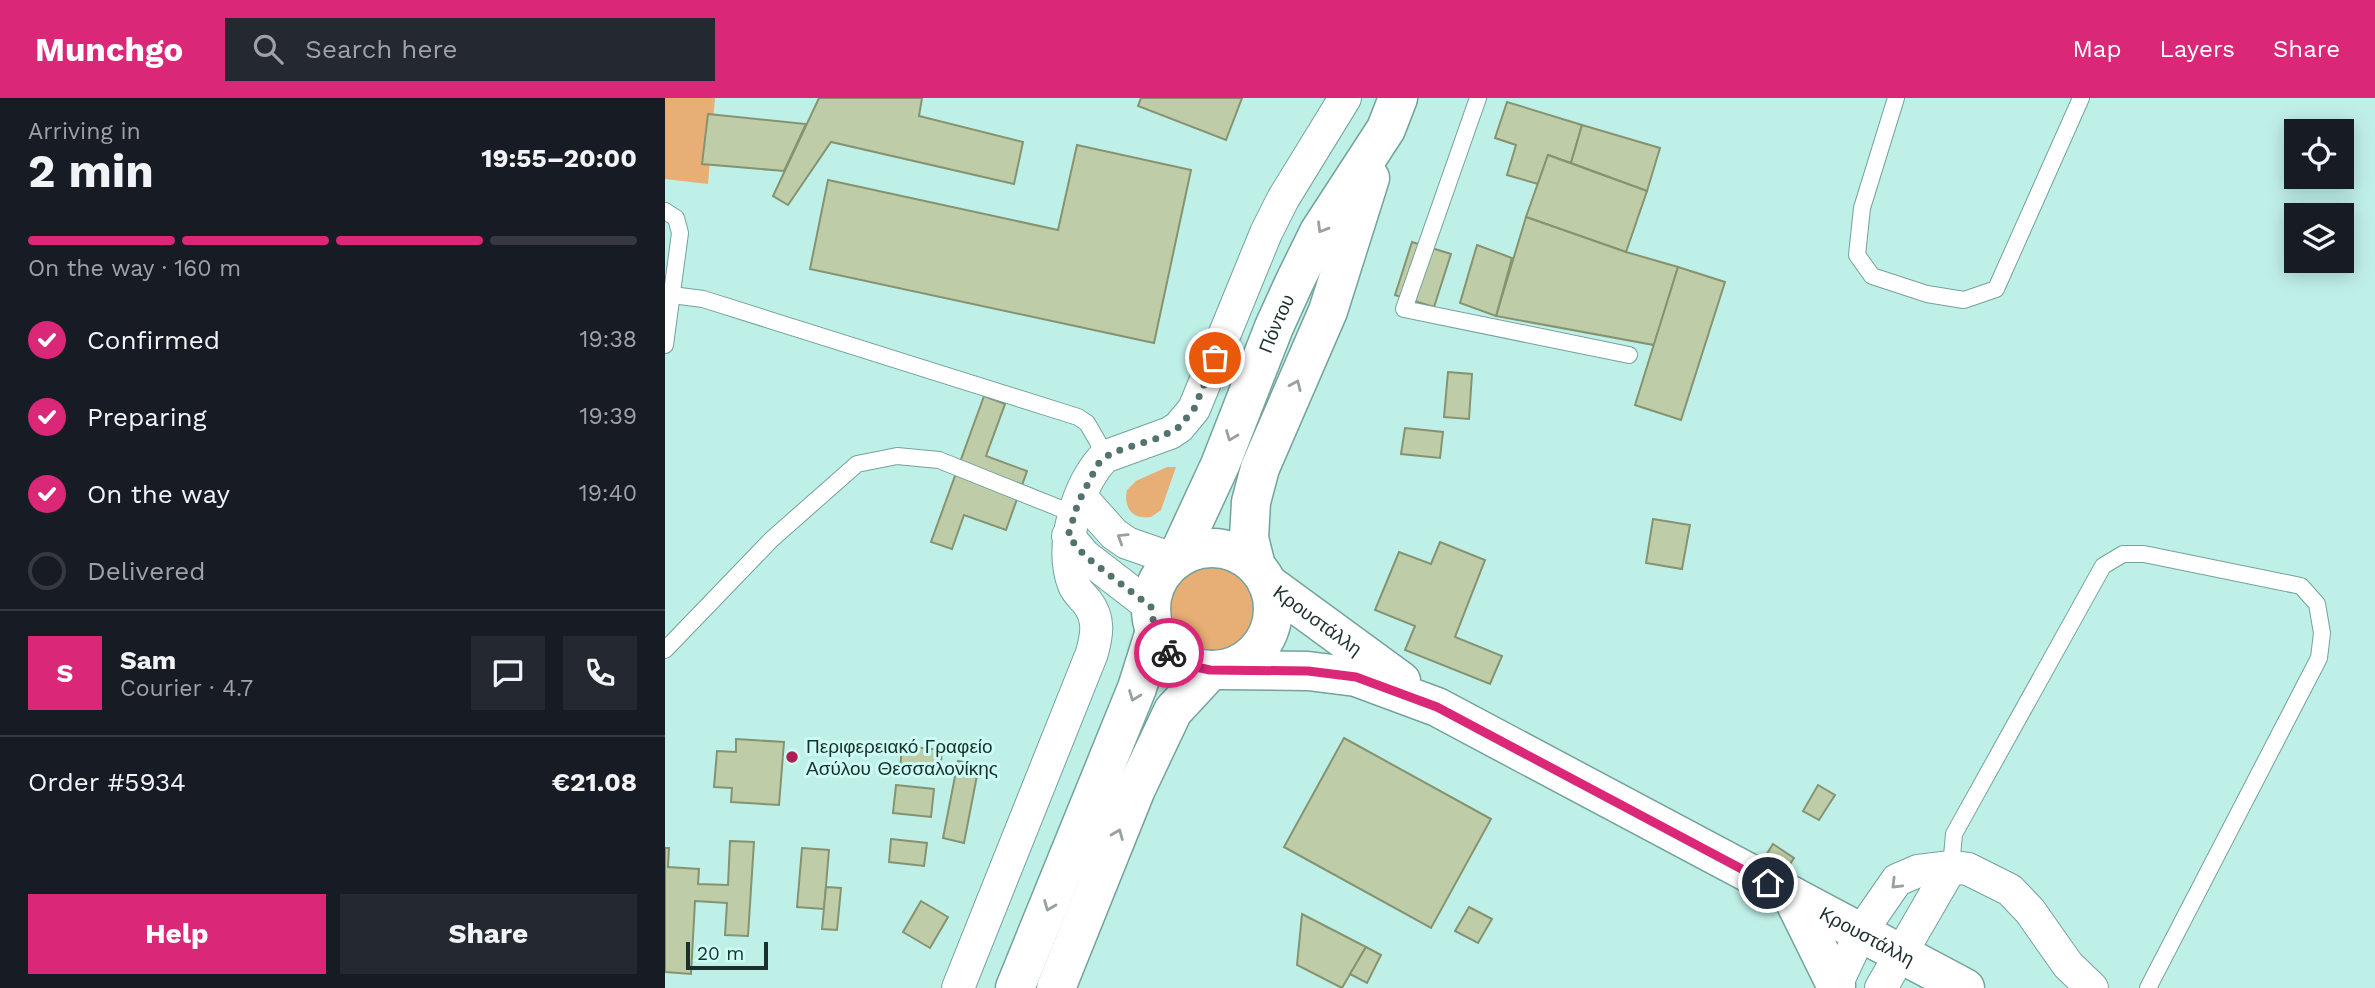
<!DOCTYPE html>
<html lang="en">
<head>
<meta charset="utf-8">
<style>
	:root { --surface:#171b24; --page:#242831; --text:#f1f3f6; --muted:#9ea1a6; --line:#363941; --accent:#db2777 }
	body { margin:0; font-family:"Work Sans",sans-serif; background:var(--page); color:var(--text); height:100vh; display:flex; flex-direction:column; font-size:26px; white-space:nowrap }
	* { box-sizing:border-box; margin:0 }
	p { font-size:23px; color:var(--muted) }
	.icon { flex:none; width:38px; height:38px; fill:none; stroke:currentColor; stroke-width:2; stroke-linecap:round; stroke-linejoin:round }
	.map { position:relative; flex:1; overflow:hidden }
	.panel { display:flex; flex-direction:column; background:var(--surface); width:665px }
	.panel>* { flex:none }
	.fabs { position:absolute; left:1619px; top:21px; display:grid; gap:14px }
	.fabs a { display:grid; place-items:center; width:70px; height:70px; border-radius:0px; background:var(--surface); box-shadow:0 4px 18px #0003; font-size:35px }
	.scale { position:absolute; left:21px; bottom:18px; width:82px; box-sizing:border-box; padding-left:7px; border:4px solid #1b2f2c; border-top:0; font-size:19px; line-height:24px; white-space:nowrap; color:#1b2f2c; -webkit-text-stroke:5px #ccfdf5; paint-order:stroke }
	.pin { position:absolute; display:grid; place-items:center; width:60px; height:60px; color:#fff; margin:-30px; border:4px solid #fff; border-radius:50%; box-shadow:0 2px 7px #0007 }
	.courier { position:absolute; display:grid; place-items:center; width:70px; height:70px; margin:-35px; border:5px solid #db2777; border-radius:50%; background:#fff; color:#222; box-shadow:0 2px 9px #0007 }
	.head em { font-style:normal; font-weight:700 }
	.head div { display:flex; flex-direction:column-reverse }
	.head { display:flex; align-items:center; justify-content:space-between; height:119px; padding:0 28px }
	h1 { font-size:46px; font-weight:700; line-height:52px }
	.bar { display:grid; grid-template-columns:repeat(4,1fr); gap:10px 7px; align-content:center; height:84px; padding:0 28px }
	.bar i { height:9px; border-radius:5px; background:var(--line) }
	.bar .current { background:var(--accent) }
	.bar p { grid-column:span 4 }
	.line { display:flex; align-items:center; gap:18px; padding:0 28px; border-top:2px solid var(--line) }
	.line div { flex:1 }
	.round { display:grid; place-items:center; flex:none; width:74px; height:74px; border-radius:0px; background:var(--page) }
	ol { padding:0 28px; list-style:none }
	li { display:flex; align-items:center; gap:21px; height:77px }
	li p { margin-inline-start:auto }
	li .icon { padding:7px; border-radius:50%; background:var(--accent); color:#fff; stroke-width:4 }
	li:last-child { color:var(--muted) }
	li i { width:38px; height:38px; border:4px solid var(--line); border-radius:50% }
	.button { display:flex; gap:14px; margin-top:auto; padding:14px 28px }
	.button a { flex:1; height:80px; border-radius:0px; background:var(--accent); color:#fff; font-size:28px; font-weight:700; line-height:80px; text-align:center }
	.button a+a { background:var(--page); color:var(--text) }
	header { display:flex; align-items:center; gap:42px; box-sizing:border-box; height:98px; padding:0 35px; background:var(--accent); color:#fff }
	header strong { font-size:33px }
	nav { display:flex; gap:38px; margin-inline-start:auto; font-size:24px }
	.search { width:490px; height:63px; background:var(--page); display:flex; align-items:center; gap:18px; box-sizing:border-box; padding:0 24px; border-radius:0px; color:var(--muted); font-size:26px }
	main { display:flex; flex:1; min-height:0 }
	.map>svg:first-child { display:block }
</style>
</head>
<body>
<header>
<strong>Munchgo</strong>
<div class="search"><svg class="icon" aria-label="search" viewBox="0 0 24 24"><circle cx="10" cy="10" r="6"/><path d="M15 15l6 6"/></svg>Search here</div>
<nav><a>Map</a><a>Layers</a><a>Share</a></nav>
</header>
<main>
<section class="panel">
<div class="head"><div><h1>2 min</h1><p>Arriving in</p></div><em>19:55–20:00</em></div>
<div class="bar"><i class="current"></i><i class="current"></i><i class="current"></i><i></i><p>On the way · 160 m</p></div>
<ol>
<li><svg class="icon" aria-label="check" viewBox="0 0 24 24"><path d="M5 12l5 5 9-10"/></svg>Confirmed<p>19:38</p></li>
<li><svg class="icon" aria-label="check" viewBox="0 0 24 24"><path d="M5 12l5 5 9-10"/></svg>Preparing<p>19:39</p></li>
<li><svg class="icon" aria-label="check" viewBox="0 0 24 24"><path d="M5 12l5 5 9-10"/></svg>On the way<p>19:40</p></li>
<li><i></i>Delivered</li>
</ol>
<div class="line" style="height:126px"><b class="round" style="background:var(--accent);color:#fff">S</b><div><b>Sam</b><p>Courier · 4.7</p></div><a class="round"><svg class="icon" aria-label="chat" viewBox="0 0 24 24"><path d="M4 5h16v11H9l-5 4z"/></svg></a><a class="round"><svg class="icon" aria-label="phone" viewBox="0 0 24 24"><path d="M5 4h4l2 5-3 2q2 4 5 5l2-3 5 2v4C11 20 4 13 5 4z"/></svg></a></div>
<div class="line" style="height:91px"><div>Order #5934</div><b>€21.08</b></div>
<div class="button"><a>Help</a><a>Share</a></div>
</section>
<div class="map">
<svg width="1710" height="890" viewBox="0 0 1710 890">
	<rect width="100%" height="100%" fill="#bff0e8"/>
	<g fill="#e7ae76">
		<polygon points="0,0 50,0 43,86 0,81"/>
		<path d="M 502,369 L 511,369 L 496,412 L 486,419 C 468,422 458,410 462,392 L 471,383 Z"/>
		<circle cx="544" cy="511" r="51"/>
	</g>
	<g fill="#becca8" stroke="#859371" stroke-width="2">
		<polygon points="154,0 257,0 254,18 358,44 349,86 166,44 123,107 108,98"/>
		<polygon points="476,0 577,0 561,42 473,8"/>
		<polygon points="842,4 917,27 906,65 883,57 873,86 842,77 851,47 830,40"/>
		<polygon points="43,16 141,26 119,73 37,66"/>
		<polygon points="917,27 995,50 982,93 906,65"/>
		<polygon points="412,47 526,72 489,245 145,171 163,82 393,132"/>
		<polygon points="883,57 982,93 961,154 861,119"/>
		<polygon points="861,119 961,154 1013,169 989,247 831,218"/>
		<polygon points="747,144 786,156 769,209 730,197"/>
		<polygon points="812,147 847,160 831,218 795,205"/>
		<polygon points="1013,169 1060,184 1016,322 970,307"/>
		<polygon points="783,274 807,276 804,321 779,319"/>
		<polygon points="319,298 340,306 321,358 362,373 341,432 299,417 287,451 266,444"/>
		<polygon points="740,330 778,334 775,360 736,356"/>
		<polygon points="988,421 1025,427 1017,471 981,465"/>
		<polygon points="775,444 820,462 790,539 837,558 825,586 740,552 750,528 710,512 734,454 766,466"/>
		<polygon points="679,640 826,721 766,830 619,749"/>
		<polygon points="71,641 119,644 114,707 66,704 67,690 49,689 52,653 71,654"/>
		<polygon points="237,648 277,652 275,676 235,672"/>
		<polygon points="293,663 314,667 299,745 278,740"/>
		<polygon points="231,687 269,691 266,719 228,715"/>
		<polygon points="1153,687 1170,697 1154,722 1138,713"/>
		<polygon points="226,741 262,745 259,768 224,764"/>
		<polygon points="65,743 89,744 83,838 60,837 62,805 30,803 26,876 0,874 0,750 4,750 3,769 34,771 33,786 63,787"/>
		<polygon points="1108,746 1129,760 1116,780 1095,767"/>
		<polygon points="137,750 164,752 159,811 132,809"/>
		<polygon points="161,789 176,790 172,832 157,831"/>
		<polygon points="256,803 283,819 265,850 238,834"/>
		<polygon points="804,809 827,821 813,845 790,833"/>
		<polygon points="637,816 701,849 677,890 632,867"/>
		<polygon points="701,849 716,857 702,885 685,876"/>
	</g>
	<g fill="none" stroke-linecap="round" stroke-linejoin="round">
		<g stroke="#74a29c" stroke-width="18">
			<g id="lane">
				<polyline points="813,0 739,211 964,257"/>
				<polyline points="1231,0 1197,110 1192,157 1207,178 1262,196 1299,202 1331,191 1416,0"/>
				<polyline points="0,113 11,120 15,135 0,247"/>
				<polyline points="7,197 38,201 413,319 422,325 441,358"/>
				<polyline points="0,552 107,441 192,366 232,358 274,362 409,416"/>
				<polyline points="1286,769 1289,736 1438,468 1458,456 1479,456 1636,488 1652,506 1657,535 1654,560 1483,890"/>
			</g>
		</g>
		<g stroke="#74a29c" stroke-width="34">
			<g id="street">
				<polyline points="416,399 449,436 462,445 511,462"/>
				<polyline points="403,438 420,458 486,509"/>
				<path d="M 293,890 L 427,555 C 432,536 435,521 422,504 C 417,498 412,494 409,487 C 394,449 412,388 439,359 L 505,335 L 514,329 L 529,311 L 601,135 L 618,101 L 680,0"/>
				<polyline points="1172,890 1171,887 1196,834 1232,782 1253,773 1286,769 1303,771 1345,792 1365,813 1403,867 1427,890"/>
				<polyline points="1216,890 1286,769"/>
			</g>
		</g>
		<g stroke="#74a29c" stroke-width="41">
			<g id="secondary">
				<circle cx="547" cy="511" r="61"/>
				<path id="s1" d="M 511,462 L 555,367 L 609,229 L 629,185 L 654,134 L 721,31 L 733,0"/>
				<polyline points="591,468 584,440 586,404 595,370 663,213 705,80"/>
				<path id="s2" d="M 602,485 L 736,583"/>
				<path id="s3" d="M 555,572 L 643,573 L 691,579 L 772,609 L 1300,890"/>
				<polyline points="1127,798 1171,887"/>
				<polyline points="350,890 472,590 490,533"/>
				<polyline points="391,890 471,691 508,613 546,572"/>
			</g>
		</g>
		<use href="#lane" stroke="#fff" stroke-width="16"/>
		<use href="#street" stroke="#fff" stroke-width="32"/>
		<use href="#secondary" stroke="#fff" stroke-width="38"/>
	</g>
	<defs><path id="oneway-chevron" d="M-2-3.5L2.5 0L-2 3.5" fill="none" stroke-width="1.6" stroke-linecap="round" stroke-linejoin="round" transform="scale(1.75)"/></defs>
	<g stroke="#98a1a0">
		<use href="#oneway-chevron" transform="translate(657 130) rotate(121)"/>
		<use href="#oneway-chevron" transform="translate(631 287) rotate(-66)"/>
		<use href="#oneway-chevron" transform="translate(566 338) rotate(111)"/>
		<use href="#oneway-chevron" transform="translate(457 440) rotate(-148)"/>
		<use href="#oneway-chevron" transform="translate(469 598) rotate(111)"/>
		<use href="#oneway-chevron" transform="translate(453 736) rotate(-68)"/>
		<use href="#oneway-chevron" transform="translate(1231 786) rotate(135)"/>
		<use href="#oneway-chevron" transform="translate(384 808) rotate(112)"/>
	</g>
	<g fill="none" stroke-linecap="round" stroke-linejoin="round">
		<polyline stroke="#54736e" stroke-width="7" stroke-dasharray="0 12.6" points="504,555 490,533 486,509 420,458 403,438 413,405 433,366 446,355 496,339 514,329 529,311 550,260"/>
		<polyline stroke="#db2777" stroke-width="9" points="504,555 522,567 545,572 643,573 691,579 772,609 1103,785"/>
	</g>
	<circle fill="#ae1f54" stroke="#ccfdf5" stroke-width="2.5" cx="127" cy="659" r="7"/>
	<g text-anchor="middle" dominant-baseline="central" stroke-width="6" stroke-linejoin="round" paint-order="stroke">
		<g font-size="19" fill="#1b2f2c" stroke="#ccfdf5">
			<text stroke="none"><textPath href="#s1" startOffset="257">Πόντου</textPath></text>
			<text stroke="none"><textPath href="#s2" startOffset="63">Κρουστάλλη</textPath></text>
			<text stroke="none"><textPath href="#s3" startOffset="710">Κρουστάλλη</textPath></text>
		</g>
		<g font-size="19" fill="#1b2f2c" stroke="#ccfdf5" text-anchor="start">
			<text x="141" y="648">Περιφερειακό Γραφείο<tspan x="141" dy="22">Ασύλου Θεσσαλονίκης</tspan></text>
		</g>
	</g>
</svg>
<div class="fabs">
<a><svg class="icon" aria-label="locate" viewBox="0 0 24 24"><circle cx="12" cy="12" r="6"/><path d="M12 2v4M12 18v4M2 12h4M18 12h4"/></svg></a>
<a><svg class="icon" aria-label="layers" viewBox="0 0 24 24"><path d="M12 4l9 5-9 5-9-5zM3 14l9 5 9-5"/></svg></a>
</div>
<div class="scale">20 m</div>
<div class="pin" style="left:550px;top:260px;background:#ea580c"><svg class="icon" aria-label="bag" viewBox="0 0 24 24"><path d="M5 8h14l-1 12H6zM9 8a3 3 0 0 1 6 0"/></svg></div>
<div class="pin" style="left:1103px;top:785px;background:#1f2937"><svg class="icon" aria-label="home" viewBox="0 0 24 24"><path d="M3 11l9-7 9 7M6 9v11h12V9"/></svg></div>
<div class="courier" style="left:504px;top:555px"><svg class="icon" aria-label="bike" viewBox="0 0 24 24"><circle cx="6" cy="16" r="4"/><circle cx="18" cy="16" r="4"/><path d="M6 16l4-8h5l3 8M10 8l3 8H6M13 5h3"/></svg></div>
</div>
</main>
</body>
</html>
